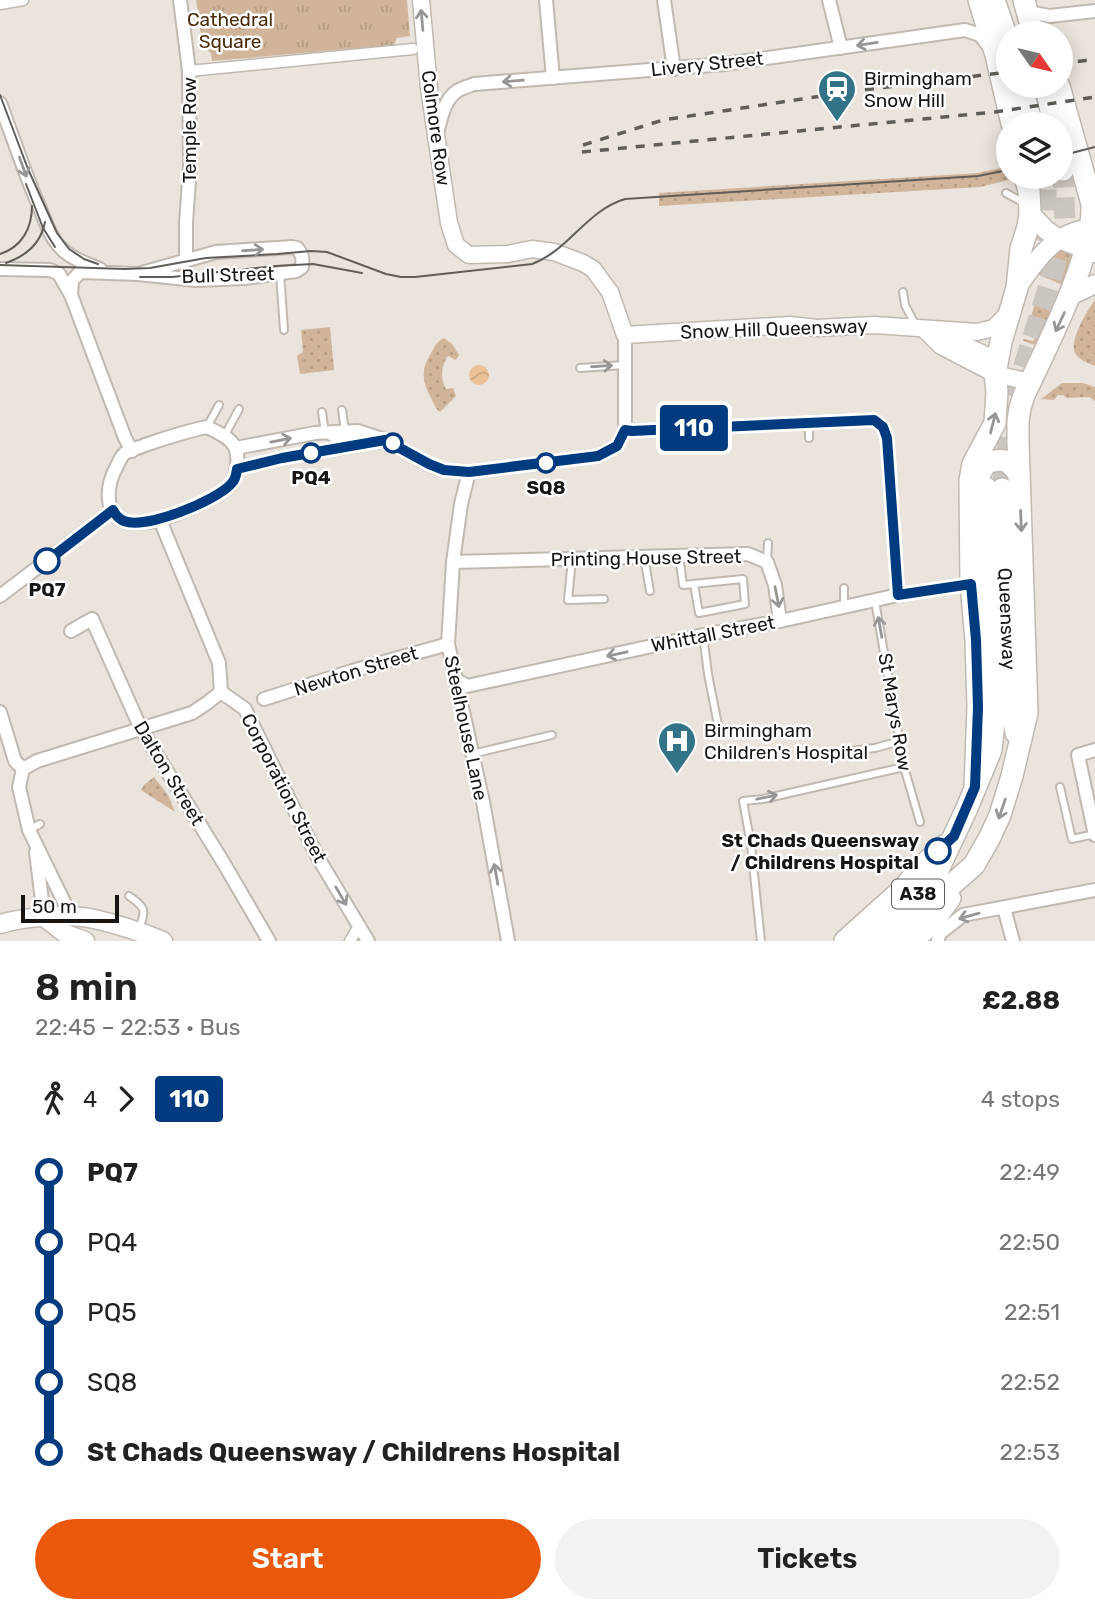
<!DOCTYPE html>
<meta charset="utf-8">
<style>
body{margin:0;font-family:Rubik,sans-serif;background:#f2f2f2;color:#222;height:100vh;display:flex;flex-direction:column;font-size:26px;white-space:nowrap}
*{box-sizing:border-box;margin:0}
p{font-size:23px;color:#767676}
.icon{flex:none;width:38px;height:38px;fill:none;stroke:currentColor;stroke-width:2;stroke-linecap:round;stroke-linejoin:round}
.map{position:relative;height:941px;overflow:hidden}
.side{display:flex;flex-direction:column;background:#fff;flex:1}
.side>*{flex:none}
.badge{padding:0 14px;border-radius:5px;font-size:24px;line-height:46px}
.needle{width:46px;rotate:124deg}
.tools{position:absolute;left:996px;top:21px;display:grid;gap:14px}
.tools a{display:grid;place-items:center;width:77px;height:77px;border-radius:50%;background:#fff;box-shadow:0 4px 18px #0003;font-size:35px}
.scale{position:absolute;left:21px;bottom:18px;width:98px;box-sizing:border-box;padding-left:7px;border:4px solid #181513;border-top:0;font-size:19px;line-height:24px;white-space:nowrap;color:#181513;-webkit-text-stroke:5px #fff;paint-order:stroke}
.map>.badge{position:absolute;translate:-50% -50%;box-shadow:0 0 0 4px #fff}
.legs{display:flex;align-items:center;gap:10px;height:77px;padding:0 35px;font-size:23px}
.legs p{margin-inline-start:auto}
.headline{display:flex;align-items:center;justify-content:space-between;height:119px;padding:0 35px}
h1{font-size:38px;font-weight:600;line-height:52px}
.button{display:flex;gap:14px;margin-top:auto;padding:14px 35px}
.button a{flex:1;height:80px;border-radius:42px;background:#ea580c;color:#fff;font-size:28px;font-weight:600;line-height:80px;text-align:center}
.button a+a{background:#f2f2f2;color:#222}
ul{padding:0 35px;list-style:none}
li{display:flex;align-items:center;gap:24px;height:70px;font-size:26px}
li i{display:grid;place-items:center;width:10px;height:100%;margin:0 9px;background:currentColor}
li i::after{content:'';width:18px;height:18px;margin:-9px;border:5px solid;border-radius:50%;background:#fff}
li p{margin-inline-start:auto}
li:first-child i{background:linear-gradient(#0000 50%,currentColor 0)}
li:last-child i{background:linear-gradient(currentColor 50%,#0000 0)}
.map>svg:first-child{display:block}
.grass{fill:url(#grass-dots)}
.park{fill:url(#park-tufts)}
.water{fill:url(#water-waves)}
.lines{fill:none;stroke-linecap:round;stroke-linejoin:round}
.trunk-tunnel{stroke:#cbc5bf;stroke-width:21;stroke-dasharray:21 10;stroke-linecap:butt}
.service-casing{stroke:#c0b9b2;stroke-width:10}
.pedestrian-casing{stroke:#c0b9b2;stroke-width:13}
.minor-casing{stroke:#c0b9b2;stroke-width:16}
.tertiary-casing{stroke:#c0b9b2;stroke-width:19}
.secondary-casing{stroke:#c0b9b2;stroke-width:21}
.trunk-casing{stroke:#c0b9b2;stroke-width:24}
.service{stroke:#fff;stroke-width:6}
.pedestrian{stroke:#fff;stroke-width:10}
.minor{stroke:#fff;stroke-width:12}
.tertiary{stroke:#fff;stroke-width:16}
.secondary{stroke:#fff;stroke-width:18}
.trunk{stroke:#fff;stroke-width:21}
.tram{stroke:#615d59;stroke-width:2}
.rail{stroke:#615d59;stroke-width:3.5;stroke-dasharray:9 9;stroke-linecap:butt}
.oneway{stroke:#979695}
.line-1-casing{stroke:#fff;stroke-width:16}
.line-1{stroke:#003b80;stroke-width:10}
.stop-1-dot{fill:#fff;stroke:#003b80;stroke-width:3.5}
.labels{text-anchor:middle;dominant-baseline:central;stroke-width:5;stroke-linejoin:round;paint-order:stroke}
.shield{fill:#fff;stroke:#5d5b5a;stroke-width:2}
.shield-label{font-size:18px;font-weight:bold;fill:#181513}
.park-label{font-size:19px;fill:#492c0a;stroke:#fff}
.street-label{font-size:19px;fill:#181513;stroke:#fff}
.poi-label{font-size:19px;fill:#181513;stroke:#fff;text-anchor:start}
.stop-label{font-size:19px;font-weight:bold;fill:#181513;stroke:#fff}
</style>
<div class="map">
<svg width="1095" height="941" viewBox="0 0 1095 941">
<defs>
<pattern id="grass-dots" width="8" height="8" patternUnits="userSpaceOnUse" patternTransform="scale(1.75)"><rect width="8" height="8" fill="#d1b59a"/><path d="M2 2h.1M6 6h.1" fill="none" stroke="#b39b84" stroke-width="1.8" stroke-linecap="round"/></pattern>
<pattern id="park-tufts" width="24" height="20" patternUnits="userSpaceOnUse" patternTransform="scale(1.75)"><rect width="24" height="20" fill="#d1b59a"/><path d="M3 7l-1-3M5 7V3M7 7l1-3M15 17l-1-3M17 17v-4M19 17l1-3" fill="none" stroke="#b39b84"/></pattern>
<pattern id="water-waves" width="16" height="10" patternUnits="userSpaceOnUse" patternTransform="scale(1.75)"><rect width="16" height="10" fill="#ecc196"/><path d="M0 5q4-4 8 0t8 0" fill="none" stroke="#caa580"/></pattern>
</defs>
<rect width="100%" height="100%" fill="#ebe4dd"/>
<g class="grass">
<path d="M1005,167l3,13 -28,7 -321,19v-13l319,-20z"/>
<path d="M1060,250l12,5 3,3 -10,28 -28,-12 20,-23z"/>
<path d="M1039,291l19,7 -23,47 -12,-4v-2l11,2 1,-6 -9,-3z"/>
<path d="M1095,300v66c-7,-3 -16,-6 -20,-13 -6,-12 12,-43 20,-53z"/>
<path d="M330,327l4,43 -34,4 -3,-18 6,-4 -2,-22z"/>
<path d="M444,338l8,6 7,11 -3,5 -8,-4c-7,10 -8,22 -2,33l7,-1 3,8 -16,16c-5,-4 -6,-8 -9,-14 -10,-20 -10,-29 2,-48 3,-6 5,-9 11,-12z"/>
<path d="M1062,383h21l12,4v14l-6,-4 -22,1 -4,-3h-5l-4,5 -13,-1z"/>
<path d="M154,777l14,18 7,17 -34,-22 3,-5z"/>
</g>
<path class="park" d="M196,0h211l3,36 -13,2 -3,7 -182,16 -1,-8 -8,-6 -5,-32 1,-5 -2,-2z"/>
<circle class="water" cx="479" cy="375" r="10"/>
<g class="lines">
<g class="trunk-tunnel">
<path d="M1033,271l13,-54v-40"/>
<path d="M1002,489l11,-88 38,-122 14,-52 -2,-57"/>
</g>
<defs>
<g id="service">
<path d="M1006,193l20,11"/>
<path d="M280,273l4,57"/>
<path d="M903,292l2,13 11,21"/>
<path d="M580,368l44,-3"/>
<path d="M342,410l3,21"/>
<path d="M322,412l3,21 7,5h34"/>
<path d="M809,423v15"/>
<path d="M207,427l12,-22"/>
<path d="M225,435l14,-26"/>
<path d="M679,556l4,29 60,-6 2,25 -46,9 -5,-29"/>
<path d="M644,557l6,34"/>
<path d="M572,559l-4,41 36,-1"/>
<path d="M767,562l1,-19"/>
<path d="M844,588v19"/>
<path d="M875,601l29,166 16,55"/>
<path d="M703,635l5,39 10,51"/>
<path d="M843,752l32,-4 25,-7"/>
<path d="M472,754l80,-19"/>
<path d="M1060,787l12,52 23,-5"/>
<path d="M29,830l11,-6"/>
<path d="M129,896c16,11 18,14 10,32"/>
<path d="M761,941l-10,-96 -8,-44 20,-2 141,-32"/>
</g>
<g id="pedestrian">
<path d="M0,4l23,-4"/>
<path d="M189,71l224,-22"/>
<path d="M350,941l9,-15"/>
</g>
<g id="minor">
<path d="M180,0l9,71 1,95 -4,57v38"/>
<path d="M546,0l7,78"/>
<path d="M664,0l10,69"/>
<path d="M829,0l12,48"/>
<path d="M1028,12l22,4 45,-5"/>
<path d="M0,103c13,34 24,69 39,103 6,14 11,32 23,43 10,10 25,15 38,20"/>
<path d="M437,133c4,-14 7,-33 20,-42 5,-3 12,-5 17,-7l251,-20 240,-34 15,5 9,12"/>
<path d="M0,269l50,1 9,4 12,21 54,143 7,13"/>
<path d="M71,295l1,-14 8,-9 58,2 58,6 49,-2 51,-7 6,-4c1,-8 1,-12 -5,-19l-5,-1 -76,5 -78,22"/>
<path d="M207,427c19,9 33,15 30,38 -1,8 -1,14 -6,20 -14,13 -64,35 -83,37 -7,1 -15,2 -22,0 -24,-8 -19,-39 -9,-56 2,-4 4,-10 8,-13 6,-4 14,-5 20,-8 21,-7 41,-14 62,-18z"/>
<path d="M625,430l7,1 242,-11 9,7 4,11 11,157"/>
<path d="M236,448l79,-15 43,-2 27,9 45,25 14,5 25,2 129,-16 19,-10 8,-16v-95"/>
<path d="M237,469l45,-11 99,-17"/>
<path d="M469,472l-8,32 -8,58 -5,82 35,158 25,139"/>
<path d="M160,520l59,143 2,29"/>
<path d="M453,562l295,-8 19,8 8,23 5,36"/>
<path d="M0,596l113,-86"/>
<path d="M71,631l21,-12 49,110 82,133 46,79"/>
<path d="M457,680l10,6 236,-51 77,-14 118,-26 73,-11"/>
<path d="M221,692l24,17 72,147 51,85"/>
<path d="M264,699l88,-28 96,-27"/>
<path d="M0,712l15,49 8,8"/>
<path d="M1095,750l-17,5 17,80"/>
<path d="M23,769l14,-8 155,-48 15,-10 14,-11"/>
<path d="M23,769l-4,18 10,43 36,74 14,13"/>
<path d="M36,852l8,65"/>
<path d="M1004,908l9,33"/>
<path d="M938,941l1,-7 24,-19 132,-25"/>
</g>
<g id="tertiary">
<path d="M421,0l8,88 20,135 7,22 13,10 39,-1 24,-5 22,3 29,11 10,6 17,23 15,43 165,-10 27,3 58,-3 102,7 17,-4 15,-16"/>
<path d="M924,329l17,17 54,28 35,8"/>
<path d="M941,334l47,22 7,18"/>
</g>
<g id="secondary">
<path d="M1030,213l16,17 13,9 36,14"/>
<path d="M1017,288c20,-30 39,-58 78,-60"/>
<path d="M1072,295l23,-11"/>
<path d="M44,917l22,17 19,7"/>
<path d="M0,924c25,-7 68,-11 94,-5 23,5 47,13 69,22"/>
</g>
<g id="trunk">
<path d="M979,0l17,55 16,69"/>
<path d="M994,0l14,41"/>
<path d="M1024,0l9,33"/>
<path d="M1021,86l11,38"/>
<path d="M1046,88l8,36"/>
<path d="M1060,158l3,12"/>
<path d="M974,483l12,-20c17,-5 22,-4 33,11"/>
<path id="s1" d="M1002,489l9,212 5,32"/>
<path d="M975,787l3,-80 -2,-67 -5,-56 -1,-103 3,-17 22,-41 2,-31 -2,-18 6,-32 16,-54 4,-39 7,-22 2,-14 -1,-22 -4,-14"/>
<path d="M845,941l59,-53 16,-20 24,-22"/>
<path d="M867,941l43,-38 27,-31 30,-64 24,-58 5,-46 -10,-216"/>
<path d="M888,941l86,-76 15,-26 11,-24 12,-39 15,-63 -9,-271v-20l2,-14 4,-13c22,-47 71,-141 68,-191l-33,-118"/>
<path d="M912,941l19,-17 19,-26"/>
</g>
</defs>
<use href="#service" class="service-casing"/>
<use href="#pedestrian" class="pedestrian-casing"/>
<use href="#minor" class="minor-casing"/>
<use href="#tertiary" class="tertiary-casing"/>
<use href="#secondary" class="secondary-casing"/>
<use href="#trunk" class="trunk-casing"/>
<use href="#service" class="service"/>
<use href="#pedestrian" class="pedestrian"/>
<use href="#minor" class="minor"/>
<use href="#tertiary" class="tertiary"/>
<use href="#secondary" class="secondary"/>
<use href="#trunk" class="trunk"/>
<g class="tram">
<path d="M0,95l28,74 29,64 12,16 15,10 14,5"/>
<path d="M1060,156l35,-9"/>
<path d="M26,184l17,44 12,19"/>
<path d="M0,254c22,-7 32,-26 32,-48"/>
<path d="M6,263c20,-7 35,-20 39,-41"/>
<path d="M0,265l125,4 25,-1 56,-10 71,-4 34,-3 16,1 59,22 15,3h14l117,-13c36,-13 55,-54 93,-65l353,-23 30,-6"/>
<path d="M140,277h32l104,-11 37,-2 49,9"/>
</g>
<g class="rail">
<path d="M1060,64l35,-5"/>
<path d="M583,145l80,-25 192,-29 153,-19"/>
<path d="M582,152l413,-40 100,-15"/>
</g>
</g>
<defs><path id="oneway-shaft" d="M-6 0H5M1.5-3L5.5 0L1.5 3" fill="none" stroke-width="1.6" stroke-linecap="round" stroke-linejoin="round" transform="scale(1.75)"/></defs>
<g class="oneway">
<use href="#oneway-shaft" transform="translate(422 20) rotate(-95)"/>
<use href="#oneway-shaft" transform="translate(867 44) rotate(171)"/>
<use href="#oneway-shaft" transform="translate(513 81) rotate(175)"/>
<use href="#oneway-shaft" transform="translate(23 167) rotate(70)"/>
<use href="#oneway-shaft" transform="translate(253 250) rotate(-4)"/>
<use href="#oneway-shaft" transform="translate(1060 322) rotate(115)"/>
<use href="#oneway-shaft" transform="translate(602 366) rotate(-4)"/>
<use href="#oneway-shaft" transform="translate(993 423) rotate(-76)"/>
<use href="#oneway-shaft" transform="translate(281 440) rotate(-11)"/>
<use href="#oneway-shaft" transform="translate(1021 521) rotate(88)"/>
<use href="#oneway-shaft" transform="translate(777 597) rotate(79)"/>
<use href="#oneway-shaft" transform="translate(880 627) rotate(-100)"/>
<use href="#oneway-shaft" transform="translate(617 654) rotate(168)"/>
<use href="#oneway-shaft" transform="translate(767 797) rotate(-12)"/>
<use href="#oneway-shaft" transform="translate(1002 809) rotate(109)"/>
<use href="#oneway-shaft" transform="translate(496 874) rotate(-100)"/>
<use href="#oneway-shaft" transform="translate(341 896) rotate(60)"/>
<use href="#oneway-shaft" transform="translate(969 916) rotate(164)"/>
</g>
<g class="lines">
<defs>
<path id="line-1" d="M47,561l66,-51c2,4 6,9 11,11 22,9 93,-21 107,-37 5,-5 5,-9 6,-15l45,-11 103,-18 44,24 15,6 25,2 129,-16 19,-10 8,-16 7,1 242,-11 9,7 4,11 11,157 73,-11 5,56 2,67 -3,80 -21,49 -16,15"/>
</defs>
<use href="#line-1" class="line-1-casing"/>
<use href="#line-1" class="line-1"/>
</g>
<defs>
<symbol id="station-pin" viewBox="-11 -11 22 30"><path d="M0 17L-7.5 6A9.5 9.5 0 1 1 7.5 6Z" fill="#337387" stroke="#fff"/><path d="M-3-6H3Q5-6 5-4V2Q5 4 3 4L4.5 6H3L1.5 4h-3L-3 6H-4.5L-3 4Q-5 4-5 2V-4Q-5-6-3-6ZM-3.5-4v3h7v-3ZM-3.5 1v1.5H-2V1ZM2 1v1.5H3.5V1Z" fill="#fff"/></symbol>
<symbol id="hospital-pin" viewBox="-11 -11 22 30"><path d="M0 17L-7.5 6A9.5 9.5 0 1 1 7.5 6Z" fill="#337387" stroke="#fff"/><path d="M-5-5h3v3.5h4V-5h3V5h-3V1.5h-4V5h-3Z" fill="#fff"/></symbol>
</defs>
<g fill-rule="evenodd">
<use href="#station-pin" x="815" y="67" width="44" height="60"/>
<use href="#hospital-pin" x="655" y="719" width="44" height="60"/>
</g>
<g class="stop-1-dot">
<circle cx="393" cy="443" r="9"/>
<circle cx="311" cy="453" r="9"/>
<circle cx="546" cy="463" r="9"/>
<circle cx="47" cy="561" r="12"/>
<circle cx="938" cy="851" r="12"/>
</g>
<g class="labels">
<rect class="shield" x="892" y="879.5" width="52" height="29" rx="5"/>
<g class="shield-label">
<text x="918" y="894">A38</text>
</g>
<g class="park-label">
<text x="230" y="19">Cathedral<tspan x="230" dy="22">Square</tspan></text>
</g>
<g class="street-label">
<text transform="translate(707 64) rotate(-6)">Livery Street</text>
<text transform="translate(436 128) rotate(82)">Colmore Row</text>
<text transform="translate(189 130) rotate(-90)">Temple Row</text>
<text transform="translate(228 275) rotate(-2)">Bull Street</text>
<text transform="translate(774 329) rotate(-2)">Snow Hill Queensway</text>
<text transform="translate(646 558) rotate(-1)">Printing House Street</text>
<text stroke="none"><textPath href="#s1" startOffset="130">Queensway</textPath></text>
<text transform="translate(713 634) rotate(-11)">Whittall Street</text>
<text transform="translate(356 671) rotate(-17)">Newton Street</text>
<text transform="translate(895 712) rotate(80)">St Marys Row</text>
<text transform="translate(466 728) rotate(78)">Steelhouse Lane</text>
<text transform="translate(169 773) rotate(59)">Dalton Street</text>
<text transform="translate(284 788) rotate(63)">Corporation Street</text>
</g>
<g class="poi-label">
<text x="864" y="78">Birmingham<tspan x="864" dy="22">Snow Hill</tspan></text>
<text x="704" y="730">Birmingham<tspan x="704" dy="22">Children's Hospital</tspan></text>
</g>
<g class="stop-label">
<text x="311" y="477">PQ4</text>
<text x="546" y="487">SQ8</text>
<text x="47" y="589">PQ7</text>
<text x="919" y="840" text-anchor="end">St Chads Queensway<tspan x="919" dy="22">/ Childrens Hospital</tspan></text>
</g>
</g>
</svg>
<div class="tools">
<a><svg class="needle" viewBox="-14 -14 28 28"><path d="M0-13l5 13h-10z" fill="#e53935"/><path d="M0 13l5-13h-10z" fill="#767676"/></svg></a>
<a><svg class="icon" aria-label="layers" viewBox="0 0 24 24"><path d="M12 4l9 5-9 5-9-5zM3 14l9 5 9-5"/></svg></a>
</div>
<div class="scale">50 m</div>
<b class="badge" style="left:694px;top:428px;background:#003b80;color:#fff">110</b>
</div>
<section class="side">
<div class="headline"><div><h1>8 min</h1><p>22:45 – 22:53 · Bus</p></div><b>£2.88</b></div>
<div class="legs"><svg class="icon" aria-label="walk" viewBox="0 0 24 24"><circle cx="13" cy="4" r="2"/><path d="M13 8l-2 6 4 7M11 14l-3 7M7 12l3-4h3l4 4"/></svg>4<svg class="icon" aria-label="forward" viewBox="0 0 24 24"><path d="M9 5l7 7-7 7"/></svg><b class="badge" style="background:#003b80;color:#fff">110</b><p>4 stops</p></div>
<ul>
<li><i style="color:#003b80"></i><b>PQ7</b><p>22:49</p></li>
<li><i style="color:#003b80"></i><span>PQ4</span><p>22:50</p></li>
<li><i style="color:#003b80"></i><span>PQ5</span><p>22:51</p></li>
<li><i style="color:#003b80"></i><span>SQ8</span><p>22:52</p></li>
<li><i style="color:#003b80"></i><b>St Chads Queensway / Childrens Hospital</b><p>22:53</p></li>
</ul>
<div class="button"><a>Start</a><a>Tickets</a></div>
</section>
